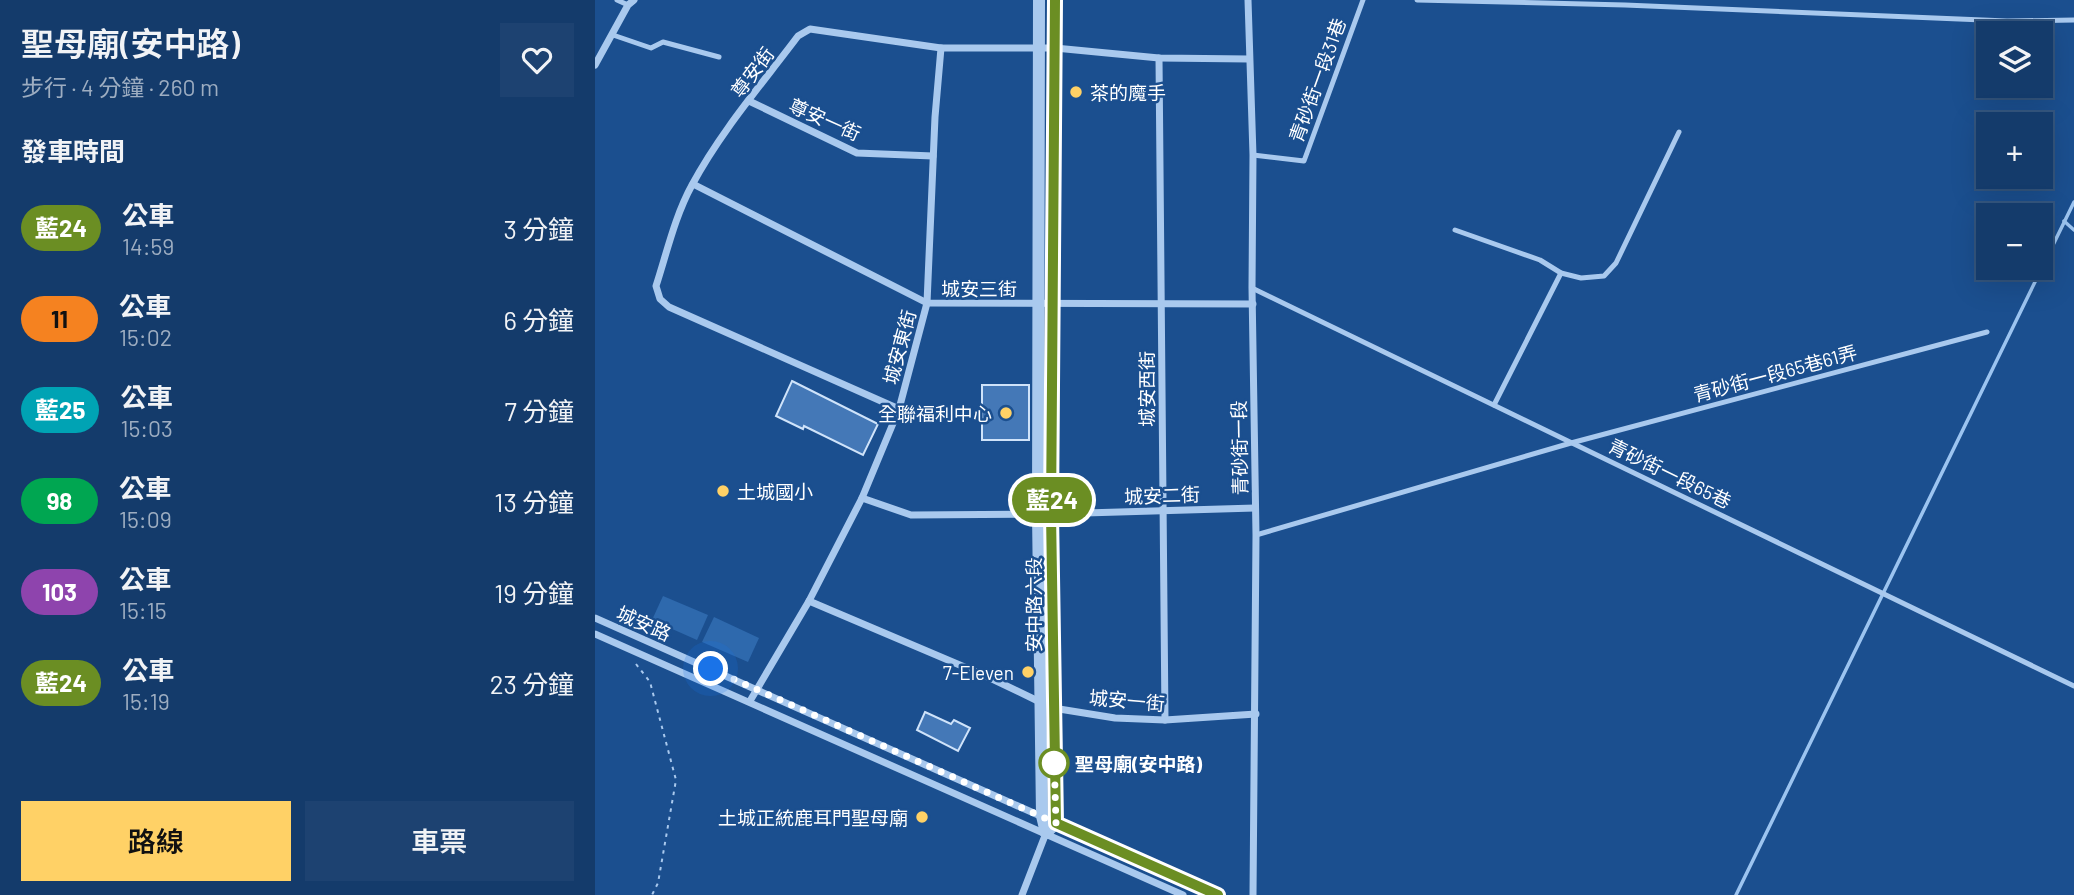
<!DOCTYPE html>
<html lang="zh-TW">
<meta charset="utf-8">
<style>
body{margin:0;font-family:Barlow,"Noto Sans TC",sans-serif;background:#1d4271;color:#f1f3f6;height:100vh;display:flex;flex-direction:column;font-size:26px;white-space:nowrap}
*{box-sizing:border-box;margin:0}
p{font-size:23px;color:#9dadc1}
.icon{flex:none;width:38px;height:38px;fill:none;stroke:currentColor;stroke-width:2;stroke-linecap:round;stroke-linejoin:round}
.map{position:relative;flex:1;overflow:hidden}
.panel{display:flex;flex-direction:column;background:#143b6b;width:595px}
.panel>*{flex:none}
.badge{padding:0 14px;border-radius:23px;font-size:24px;line-height:46px}
.controls{position:absolute;left:1381px;top:21px;display:grid;gap:14px}
.controls a{display:grid;place-items:center;width:77px;height:77px;border-radius:0px;background:#143b6b;box-shadow:0 7px 28px #0002,0 0 0 2px #33557e;font-size:35px}
.you{position:absolute;width:35px;height:35px;margin:-18px;border:5px solid #fff;border-radius:50%;background:#1a73e8;box-shadow:0 0 0 10px #1a73e833}
.map>.badge{position:absolute;translate:-50% -50%;box-shadow:0 0 0 4px #fff}
h2{padding:0 21px;font-size:26px;line-height:63px}
.round{display:grid;place-items:center;flex:none;width:74px;height:74px;border-radius:0px;background:#1d4271}
.headline{display:flex;align-items:center;justify-content:space-between;height:119px;padding:0 21px}
h1{font-size:33px;font-weight:600;line-height:52px}
.button{display:flex;gap:14px;margin-top:auto;padding:14px 21px}
.button a{flex:1;height:80px;border-radius:0px;background:#ffd166;color:#111;font-size:28px;font-weight:600;line-height:80px;text-align:center}
.button a+a{background:#1d4271;color:#f1f3f6}
ul{padding:0;list-style:none}
li{display:flex;align-items:center;gap:21px;height:91px;padding:0 21px}
li div{flex:1}
li b{display:block;font-size:26px}
li em{font-style:normal}
li .badge{min-width:77px;font-weight:700;text-align:center}
main{display:flex;flex:1;min-height:0}
.map>svg:first-child{display:block}
.green{fill:#2e69ad}
.lines{fill:none;stroke-linecap:round;stroke-linejoin:round}
.stream{stroke:#9cc4f0;stroke-width:3.5}
.building{fill:#4478b7;stroke:#cfe3fa;stroke-width:2}
.path{stroke:#a9c9ee;stroke-width:2;stroke-dasharray:3.5 5;stroke-linecap:butt}
.service{stroke:#a9c9ee;stroke-width:5}
.minor{stroke:#a9c9ee;stroke-width:7}
.tertiary{stroke:#a9c9ee;stroke-width:12}
.line-casing{stroke:#fff;stroke-width:16}
.line{stroke:#6b8e23;stroke-width:10}
.walk{stroke:#fff;stroke-width:7;stroke-dasharray:0 12.6}
.poi-dot{fill:#ffd166;stroke:#1b4f8f;stroke-width:2.5}
.stop-dot{fill:#fff;stroke:#6b8e23;stroke-width:3.5}
.labels{text-anchor:middle;dominant-baseline:central;stroke-width:5;stroke-linejoin:round;paint-order:stroke}
.street-label{font-size:19px;fill:#fff;stroke:#1b4f8f}
.poi-label{font-size:19px;fill:#fff;stroke:#1b4f8f;text-anchor:end}
.stop-label{font-size:19px;font-weight:bold;fill:#fff;stroke:#1b4f8f;text-anchor:start}
</style>
<main>
<section class="panel">
<div class="headline"><div><h1>聖母廟(安中路)</h1><p>步行 · 4 分鐘 · 260 m</p></div><a class="round"><svg class="icon" aria-label="heart" viewBox="0 0 24 24"><path d="M12 20l-8-8c-3-5 5-10 8-4 3-6 11-1 8 4z"/></svg></a></div>
<h2>發車時間</h2>
<ul>
<li><span class="badge" style="background:#6b8e23;color:#fff">藍24</span><div><b>公車</b><p>14:59</p></div><em>3 分鐘</em></li>
<li><span class="badge" style="background:#f58220;color:#111">11</span><div><b>公車</b><p>15:02</p></div><em>6 分鐘</em></li>
<li><span class="badge" style="background:#00a3b4;color:#fff">藍25</span><div><b>公車</b><p>15:03</p></div><em>7 分鐘</em></li>
<li><span class="badge" style="background:#00a651;color:#fff">98</span><div><b>公車</b><p>15:09</p></div><em>13 分鐘</em></li>
<li><span class="badge" style="background:#8e44ad;color:#fff">103</span><div><b>公車</b><p>15:15</p></div><em>19 分鐘</em></li>
<li><span class="badge" style="background:#6b8e23;color:#fff">藍24</span><div><b>公車</b><p>15:19</p></div><em>23 分鐘</em></li>
</ul>
<div class="button"><a>路線</a><a>車票</a></div>
</section>
<div class="map">
<svg width="1479" height="895" viewBox="0 0 1479 895">
<rect width="100%" height="100%" fill="#1b4f8f"/>
<g class="green">
<path d="M68,596l45,19 -11,25 -45,-20z"/>
<path d="M119,617l45,21 -11,24 -46,-20z"/>
</g>
<g class="lines">
<g class="stream">
<path d="M1469,221l10,9"/>
<path d="M1141,895l338,-693"/>
</g>
</g>
<g class="building">
<path d="M197,381l86,43 -15,31 -59,-29 -1,3 -27,-13z"/>
<rect x="387" y="385" width="47" height="55"/>
<path d="M330,712l26,12 3,-4 16,8 -12,23 -41,-21z"/>
</g>
<g class="lines">
<path class="path" d="M41,664l14,18 26,98 -18,103 -6,12"/>
<g class="service">
<path d="M22,0l11,5"/>
<path d="M822,0l208,5 382,16 67,-1"/>
<path d="M18,35l38,13 12,-6 56,15"/>
<path d="M658,155l51,6 59,-161"/>
<path d="M860,230l85,30 21,13 20,5 23,-2 12,-13 63,-131"/>
<path d="M657,288l822,398"/>
<path d="M899,405l67,-132"/>
<path d="M661,535l315,-92 416,-111"/>
</g>
<g class="minor">
<path d="M653,0l5,155 -1,133 4,247 -3,360"/>
<path d="M564,58l6,662"/>
<path d="M0,65l33,-60 6,-5"/>
<path d="M154,101l108,52 76,3"/>
<path d="M98,184l234,119 326,1"/>
<path d="M304,409l-230,-102 -9,-8 -4,-13c11,-34 19,-70 36,-101 29,-54 70,-101 106,-149l12,-7 131,19h114l104,10 90,1"/>
<path d="M267,498l49,17 140,-1 204,-6"/>
<path d="M214,601l179,76 54,26"/>
<path d="M0,618l623,277"/>
<path d="M0,634l588,261"/>
<path d="M155,701l59,-100 53,-103 37,-89 28,-106 8,-186 6,-69"/>
<path d="M458,708l62,10 50,2 91,-6"/>
<path d="M427,895l24,-62"/>
</g>
<g class="tertiary">
<path d="M444,0l-1,514 4,302 4,17"/>
<path d="M451,833l10,-10 -5,-309 4,-514"/>
</g>
</g>
<g class="lines">
<defs>
<path id="line" d="M460,0l-4,514 5,309 162,72"/>
</defs>
<use href="#line" class="line-casing"/>
<use href="#line" class="line"/>
<path class="walk" d="M116,669l345,154 -2,-69v9"/>
</g>
<g class="poi-dot">
<circle cx="481" cy="92" r="7"/>
<circle cx="411" cy="413" r="7"/>
<circle cx="128" cy="491" r="7"/>
<circle cx="433" cy="672" r="7"/>
<circle cx="327" cy="817" r="7"/>
</g>
<circle class="stop-dot" cx="459" cy="763" r="14"/>
<g class="labels">
<g class="street-label">
<text transform="translate(157 72) rotate(-53)">尊安街</text>
<text transform="translate(722 80) rotate(-70)">青砂街一段31巷</text>
<text transform="translate(230 119) rotate(24)">尊安一街</text>
<text x="384" y="288">城安三街</text>
<text transform="translate(304 347) rotate(-75)">城安東街</text>
<text transform="translate(1180 373) rotate(-15)">青砂街一段65巷61弄</text>
<text transform="translate(551 389) rotate(-90)">城安西街</text>
<text transform="translate(644 448) rotate(-91)">青砂街一段</text>
<text transform="translate(1075 473) rotate(26)">青砂街一段65巷</text>
<text transform="translate(567 495) rotate(-2)">城安二街</text>
<text transform="translate(438 605) rotate(-90)">安中路六段</text>
<text transform="translate(49 623) rotate(24)">城安路</text>
<text transform="translate(532 700) rotate(5)">城安一街</text>
</g>
<g class="poi-label">
<text x="495" y="92" text-anchor="start">茶的魔手</text>
<text x="397" y="413">全聯福利中心</text>
<text x="142" y="491" text-anchor="start">土城國小</text>
<text x="419" y="672">7-Eleven</text>
<text x="313" y="817">土城正統鹿耳門聖母廟</text>
</g>
<g class="stop-label">
<text x="480" y="763">聖母廟(安中路)</text>
</g>
</g>
</svg>
<div class="controls">
<a><svg class="icon" aria-label="layers" viewBox="0 0 24 24"><path d="M12 4l9 5-9 5-9-5zM3 14l9 5 9-5"/></svg></a>
<a>+</a>
<a>−</a>
</div>
<div class="you" style="left:116px;top:669px"></div>
<b class="badge" style="left:457px;top:500px;background:#6b8e23;color:#fff">藍24</b>
</div>
</main>
